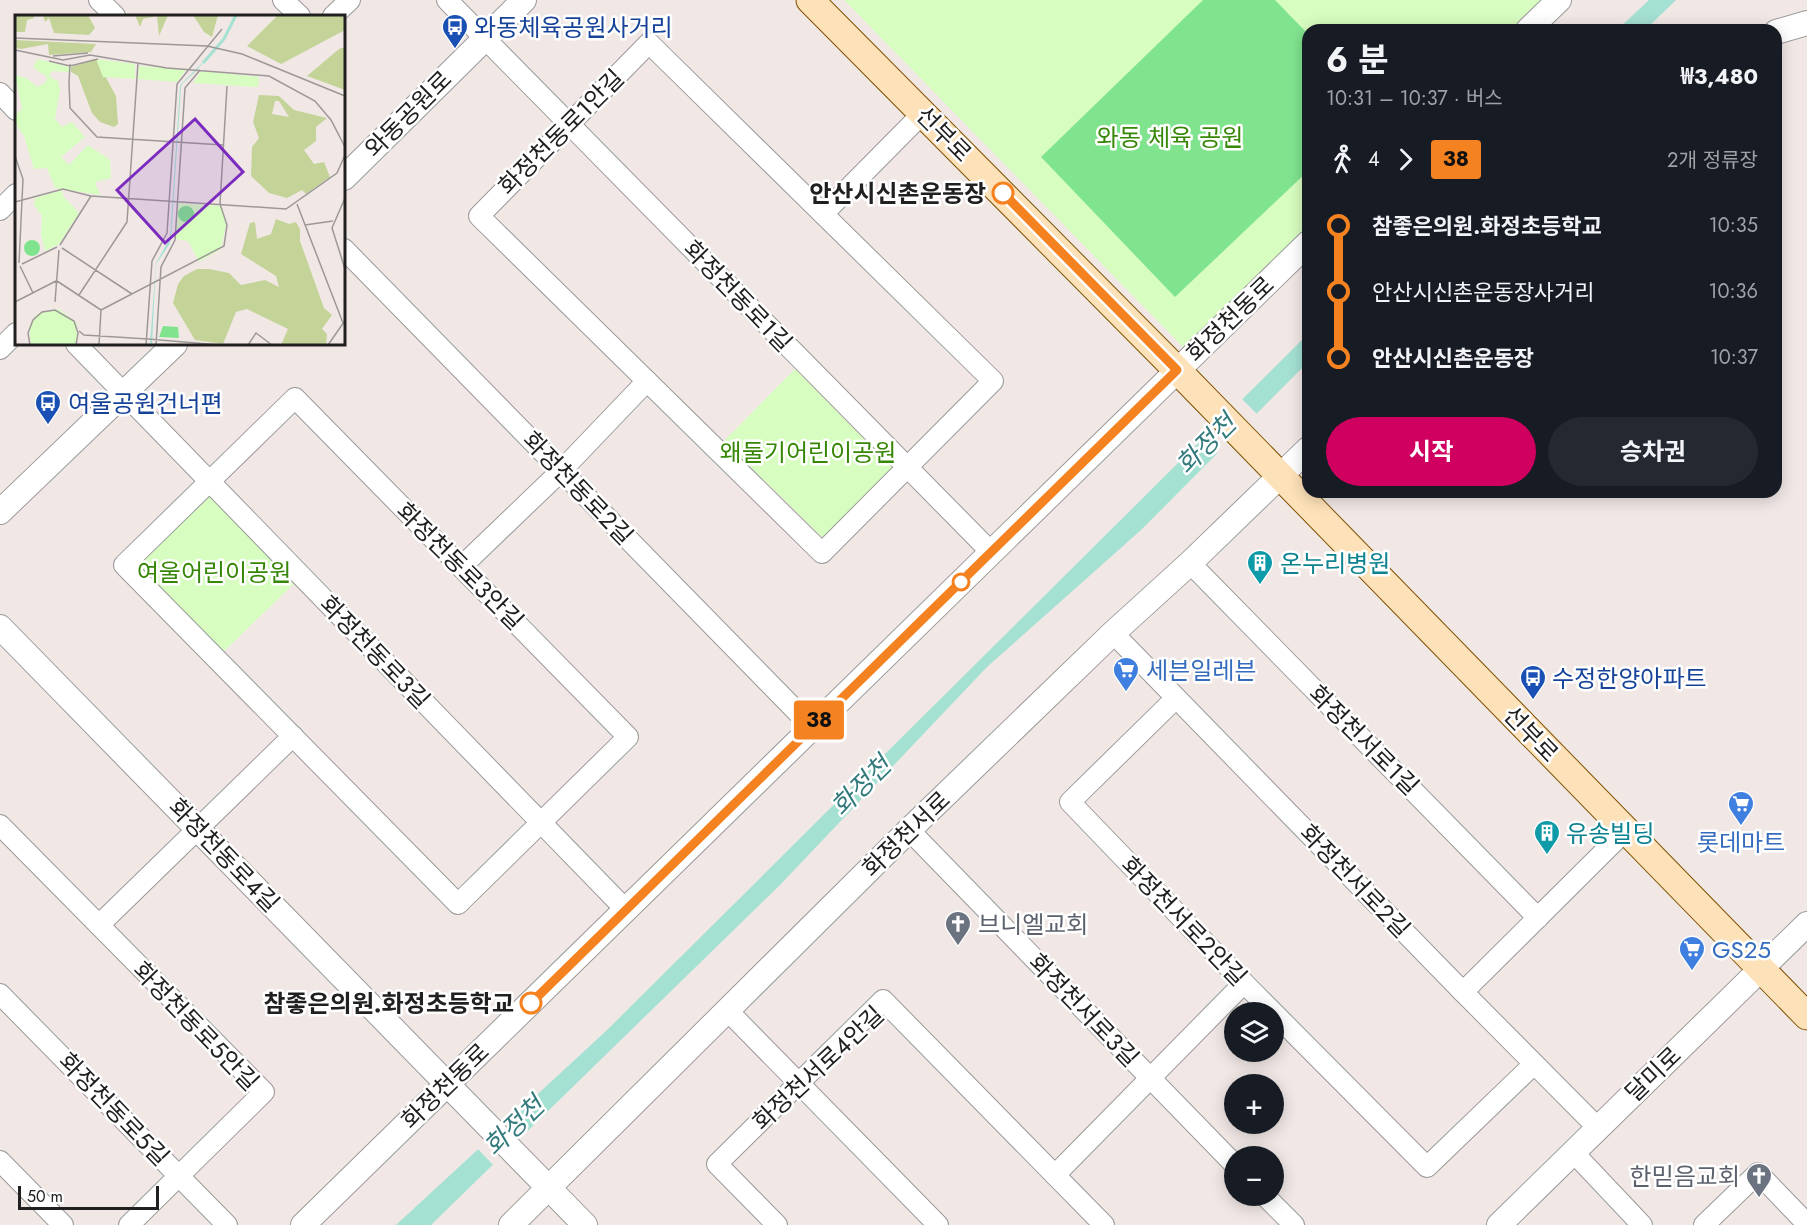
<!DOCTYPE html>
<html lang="ko">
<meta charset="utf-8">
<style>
body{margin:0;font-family:Jost,"Noto Sans KR",sans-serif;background:#242831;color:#f1f3f6;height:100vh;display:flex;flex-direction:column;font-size:22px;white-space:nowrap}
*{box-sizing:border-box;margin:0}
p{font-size:20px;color:#9ea1a6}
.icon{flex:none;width:33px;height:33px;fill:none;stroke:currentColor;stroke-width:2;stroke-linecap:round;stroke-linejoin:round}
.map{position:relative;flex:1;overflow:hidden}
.sheet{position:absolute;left:1302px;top:24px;width:480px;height:474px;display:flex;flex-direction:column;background:#171b24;border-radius:18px;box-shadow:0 3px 15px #0003}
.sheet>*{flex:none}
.badge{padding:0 12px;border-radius:4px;font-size:21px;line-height:39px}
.fabs{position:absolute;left:1224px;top:1002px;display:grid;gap:12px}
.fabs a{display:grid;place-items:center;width:60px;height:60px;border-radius:50%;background:#171b24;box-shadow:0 3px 15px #0003;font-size:30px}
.scale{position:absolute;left:18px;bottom:15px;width:141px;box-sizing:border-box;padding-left:6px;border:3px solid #202020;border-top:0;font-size:16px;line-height:21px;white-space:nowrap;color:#202020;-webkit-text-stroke:4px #fff;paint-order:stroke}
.map>.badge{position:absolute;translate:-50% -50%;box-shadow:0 0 0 3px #fff}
.legs{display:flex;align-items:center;gap:9px;height:66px;padding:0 24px;font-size:20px}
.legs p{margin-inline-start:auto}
.summary{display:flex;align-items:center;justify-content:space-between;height:102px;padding:0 24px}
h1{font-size:33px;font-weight:700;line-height:45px}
.cta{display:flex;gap:12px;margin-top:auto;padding:12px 24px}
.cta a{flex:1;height:69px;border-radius:36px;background:#d00060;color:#fff;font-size:24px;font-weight:700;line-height:69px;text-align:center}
.cta a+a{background:#242831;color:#f1f3f6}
ul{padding:0 24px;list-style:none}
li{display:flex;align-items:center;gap:21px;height:66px;font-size:22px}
li i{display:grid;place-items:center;width:9px;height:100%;margin:0 8px;background:currentColor}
li i::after{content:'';width:15px;height:15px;margin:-8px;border:4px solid;border-radius:50%;background:#171b24}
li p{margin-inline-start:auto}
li:first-child i{background:linear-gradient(#0000 50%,currentColor 0)}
li:last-child i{background:linear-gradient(currentColor 50%,#0000 0)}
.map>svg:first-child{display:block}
.park{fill:#d8fdc1}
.pitch{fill:#80e48f}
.water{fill:#a4e1d3}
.pier{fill:#f1e8e6}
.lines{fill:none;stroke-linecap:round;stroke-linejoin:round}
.minor-casing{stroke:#9a9a9a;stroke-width:22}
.tertiary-casing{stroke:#9a9a9a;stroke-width:26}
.secondary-casing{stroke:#7e5200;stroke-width:29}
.minor{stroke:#fff;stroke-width:20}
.tertiary{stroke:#fff;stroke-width:24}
.secondary{stroke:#fde1b8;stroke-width:27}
.line-1-casing{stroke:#fff;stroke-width:14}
.line-1{stroke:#f58220;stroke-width:9}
.stop-1-dot{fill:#fff;stroke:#f58220;stroke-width:3}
.labels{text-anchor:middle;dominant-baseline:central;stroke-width:5;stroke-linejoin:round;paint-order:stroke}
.transit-label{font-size:24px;fill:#164399;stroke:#fff;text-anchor:start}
.street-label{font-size:24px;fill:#202020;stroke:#fff}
.park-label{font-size:24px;fill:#368705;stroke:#fff}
.stop-label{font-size:24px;font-weight:bold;fill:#202020;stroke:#fff;text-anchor:end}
.culture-label{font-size:24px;fill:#0d838f;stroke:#fff;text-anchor:start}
.shop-label{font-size:24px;fill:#366cbe;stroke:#fff;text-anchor:start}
.worship-label{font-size:24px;fill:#5b616d;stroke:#fff;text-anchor:start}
.water-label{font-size:26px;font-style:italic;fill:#337a7c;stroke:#fff}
.inset-river{fill:none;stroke:#a4e1d3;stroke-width:3}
.inset-road{fill:none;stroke:#9d9897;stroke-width:1.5}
.view{fill:#7b2cbf;fill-opacity:0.15;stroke:#7b2cbf;stroke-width:3}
.inset-edge{fill:none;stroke:#202020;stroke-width:3}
</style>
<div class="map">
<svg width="1807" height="1225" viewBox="0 0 1807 1225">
<rect width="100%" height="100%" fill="#f1e8e6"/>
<g class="park">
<path d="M844,0h708l-31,30h-213v206l-120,116z"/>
<path d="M795,369l96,94 2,7 -63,68 -8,-1 -98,-96z"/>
<path d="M210,488l89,91 -80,77 -89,-91z"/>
</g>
<path class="pitch" d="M1203,0h72l33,34v137l-133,126 -134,-140z"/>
<g class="water">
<path d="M1649,0h27l-31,30h-28z"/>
<path d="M1308,334v28l-167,168 -154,137 -207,218 -349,340h-35l210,-194z"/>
</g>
<g class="pier">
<path d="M1240,397l19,19 -40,39 -18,-19z"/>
<path d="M507,1119l19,18 -31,30 -19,-20z"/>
</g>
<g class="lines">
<defs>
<g id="minor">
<path d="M99,0l16,16"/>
<path d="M283,0l17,16"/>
<path d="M447,0l544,552"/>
<path d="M333,16l17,-16"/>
<path d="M649,43l344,338 -171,172 -343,-337z"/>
<path d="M0,93l16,17"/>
<path d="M0,210l16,-16"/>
<path d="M823,214l100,-101"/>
<path d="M344,249l468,478"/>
<path d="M76,344l550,566"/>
<path d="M0,349l16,-16"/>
<path d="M295,398l333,339 -170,167 -334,-339z"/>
<path d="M1190,563l348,355"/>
<path d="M461,567l100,-96 86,-90"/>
<path d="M1113,633l350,359 135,136"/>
<path d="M1176,698l-106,104 174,181 183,184 107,-103"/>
<path d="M0,825l264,267 -135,133"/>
<path d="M909,830l325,334"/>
<path d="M99,925l194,-189"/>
<path d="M1463,992l162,-161"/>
<path d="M0,994l227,231"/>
<path d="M727,1010l211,215"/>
<path d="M1573,1152l69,73"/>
<path d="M0,1161l63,64"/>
<path d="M1055,1175l189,-192"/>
<path d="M1265,1196l29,29"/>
<path d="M777,1225l-60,-61 166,-164 221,225"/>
<path d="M1704,1225l54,-52 49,51"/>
</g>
<g id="tertiary">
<path d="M1528,30l31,-30"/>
<path d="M1776,32l31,-9"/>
<path d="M344,178l180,-178"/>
<path d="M0,512l175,-168"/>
<path d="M0,627l585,598"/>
<path d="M303,1225l1005,-982"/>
<path d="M511,1225l398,-395 204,-197 77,-70 118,-114"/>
<path d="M1499,1225l308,-301"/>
</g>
<path id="secondary" d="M810,0l367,370 630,646"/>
</defs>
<use href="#minor" class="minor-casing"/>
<use href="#tertiary" class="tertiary-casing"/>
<use href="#secondary" class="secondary-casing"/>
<use href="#minor" class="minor"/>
<use href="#tertiary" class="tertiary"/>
<use href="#secondary" class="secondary"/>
</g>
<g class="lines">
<defs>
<path id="line-1" d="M531,1003l646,-633 -174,-177"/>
</defs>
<use href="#line-1" class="line-1-casing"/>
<use href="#line-1" class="line-1"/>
</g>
<defs>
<symbol id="bus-pin" viewBox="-11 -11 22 30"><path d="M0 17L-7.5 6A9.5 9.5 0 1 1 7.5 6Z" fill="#1a4fb4" stroke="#fff"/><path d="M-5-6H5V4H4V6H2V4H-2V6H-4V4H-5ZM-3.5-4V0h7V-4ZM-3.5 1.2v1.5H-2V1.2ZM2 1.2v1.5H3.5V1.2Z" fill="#fff"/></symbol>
<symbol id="building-pin" viewBox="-11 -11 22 30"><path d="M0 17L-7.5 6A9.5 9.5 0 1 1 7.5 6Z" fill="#0f9aa8" stroke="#fff"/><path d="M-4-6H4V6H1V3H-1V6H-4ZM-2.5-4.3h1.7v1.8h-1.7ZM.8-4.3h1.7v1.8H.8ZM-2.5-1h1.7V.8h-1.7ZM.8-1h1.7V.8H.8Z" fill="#fff"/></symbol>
<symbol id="supermarket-pin" viewBox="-11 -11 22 30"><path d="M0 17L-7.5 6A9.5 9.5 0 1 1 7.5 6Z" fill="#3f7fe0" stroke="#fff"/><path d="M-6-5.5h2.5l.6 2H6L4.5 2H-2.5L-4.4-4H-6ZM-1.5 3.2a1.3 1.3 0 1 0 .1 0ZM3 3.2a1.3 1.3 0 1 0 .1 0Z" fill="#fff"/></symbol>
<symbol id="church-pin" viewBox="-11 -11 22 30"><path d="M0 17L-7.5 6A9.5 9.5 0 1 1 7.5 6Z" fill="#6b7280" stroke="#fff"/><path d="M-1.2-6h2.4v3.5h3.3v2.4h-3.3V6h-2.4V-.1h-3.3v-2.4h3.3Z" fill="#fff"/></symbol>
</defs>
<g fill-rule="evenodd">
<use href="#bus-pin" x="440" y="12" width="30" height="40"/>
<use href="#bus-pin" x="33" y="388" width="30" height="40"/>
<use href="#building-pin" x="1245" y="548" width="30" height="40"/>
<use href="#supermarket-pin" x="1111" y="655" width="30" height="40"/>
<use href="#bus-pin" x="1518" y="663" width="30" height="40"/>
<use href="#supermarket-pin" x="1726" y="789" width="30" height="40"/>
<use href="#building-pin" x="1532" y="818" width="30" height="40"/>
<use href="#church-pin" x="943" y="909" width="30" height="40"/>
<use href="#supermarket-pin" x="1677" y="934" width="30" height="40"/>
<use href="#church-pin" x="1744" y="1161" width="30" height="40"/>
</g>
<g class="stop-1-dot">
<circle cx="1003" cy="193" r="10"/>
<circle cx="961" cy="582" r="8"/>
<circle cx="531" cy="1003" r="10"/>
</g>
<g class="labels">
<g class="transit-label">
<text x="474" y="27">와동체육공원사거리</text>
<text x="68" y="403">여울공원건너편</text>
<text x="1552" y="678">수정한양아파트</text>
</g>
<g class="street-label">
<text transform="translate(408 114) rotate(-45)">와동공원로</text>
<text transform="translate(561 132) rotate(-45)">화정천동로1안길</text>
<text transform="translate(944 134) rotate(45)">선부로</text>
<text transform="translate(738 296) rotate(46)">화정천동로1길</text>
<text transform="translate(1230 319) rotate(-44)">화정천동로</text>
<text transform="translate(578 488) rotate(46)">화정천동로2길</text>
<text transform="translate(460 566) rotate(45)">화정천동로3안길</text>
<text transform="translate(375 652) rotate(46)">화정천동로3길</text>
<text transform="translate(1531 734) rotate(46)">선부로</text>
<text transform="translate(1364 740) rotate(45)">화정천서로1길</text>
<text transform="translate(906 834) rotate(-44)">화정천서로</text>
<text transform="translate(224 855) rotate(46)">화정천동로4길</text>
<text transform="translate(1355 881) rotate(46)">화정천서로2길</text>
<text transform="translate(1184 921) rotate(46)">화정천서로2안길</text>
<text transform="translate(1084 1010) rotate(46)">화정천서로3길</text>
<text transform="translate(196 1026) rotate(46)">화정천동로5안길</text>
<text transform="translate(818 1068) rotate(-43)">화정천서로4안길</text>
<text transform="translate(1653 1074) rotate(-44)">달미로</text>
<text transform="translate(445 1086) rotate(-44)">화정천동로</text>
<text transform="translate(114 1109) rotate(46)">화정천동로5길</text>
</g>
<g class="park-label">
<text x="1170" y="137">와동 체육 공원</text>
<text x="808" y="452">왜둘기어린이공원</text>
<text x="214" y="572">여울어린이공원</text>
</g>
<g class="stop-label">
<text x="986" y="193">안산시신촌운동장</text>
<text x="514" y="1003">참좋은의원.화정초등학교</text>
</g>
<g class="culture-label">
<text x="1280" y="563">온누리병원</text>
<text x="1566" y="833">유송빌딩</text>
</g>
<g class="shop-label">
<text x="1146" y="670">세븐일레븐</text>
<text x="1741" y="842" text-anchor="middle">롯데마트</text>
<text x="1712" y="949">GS25</text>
</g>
<g class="worship-label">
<text x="978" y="924">브니엘교회</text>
<text x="1740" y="1176" text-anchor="end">한믿음교회</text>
</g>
<g class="water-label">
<text transform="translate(1206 444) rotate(-45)">화정천</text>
<text transform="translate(861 786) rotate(-45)">화정천</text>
<text transform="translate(514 1126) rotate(-44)">화정천</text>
</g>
</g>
<g transform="translate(15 15)">
<rect width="330" height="330" fill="#f1e8e6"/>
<path d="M0,0h19v3l-7,2 -2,12h-10zM73,0l7,13 -6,7 -35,-2 -5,-15 -4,4 -2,-7zM153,0l-9,21 -2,-20 -14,3 -3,8 -5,-12zM203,0l-6,22 -8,-5 -11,-17zM263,0h67v15l-64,34 -34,-18zM0,25l81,4 -5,8 -42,3 -1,-11 -27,5 -6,-1zM330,32v43l-38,-14 32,-27zM81,44l20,37 2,28 -4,3 -14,-5 -8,-9 -14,-37 -7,-4v-5zM244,80l20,1 15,14 33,8 -11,9v14l-12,9 10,14 10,-2 6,15 -24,17 -4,-4 -15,8 -18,-5 -18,-17 1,-29 7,-9 -6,-16zM260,86h4l10,16 -17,-3zM261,204l13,5 7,-2 4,7v12l24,67 8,7 -10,14 5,5 -1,11h-45l7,-16 -41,-20 -11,3 -13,32 -28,-4 -22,-37 5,-19 6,-8 13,-7h12l20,4 12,12 24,-5 14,7 -3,-11 -35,-22 9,-31 5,-1 2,17 14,-5z" fill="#c4d398" fill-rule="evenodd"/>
<path d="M23,44l31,8v5l-18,-1 -1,6 8,4 2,8 -5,30 7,8 10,-5 13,15 -24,20 8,8 19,-20 22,15 1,18 -16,4 5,13 -45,-7 -8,-20 -13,1 -10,-33 -9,-13v-8l7,-6 -7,-34 11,3 12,9 8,-5 1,-5 -14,-10zM81,44l39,5v15l-32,-2zM124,51l47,4 -9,12 -39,-3zM186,56l58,6 -1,10 -65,-4zM47,175l1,6 16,17 -20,31 -14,7 -4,-16 1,-19 -8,-11 1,-7zM163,188l43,3 5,18 -5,25 -22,13 -11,-21 -13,-2zM44,294l18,14v22h-46l-2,-18 8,-13z" fill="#d8fdc1"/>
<path d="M163 199a8 8 0 1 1 16 0a8 8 0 1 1-16 0ZM9 233a8 8 0 1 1 16 0a8 8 0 1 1-16 0ZM148,311l15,1 1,11 -20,-1z" fill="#80e48f"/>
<path d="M191,44l-10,12 -14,13 -1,3 -10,152 -2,6 -13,19 -4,80 -2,1 6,-82 14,-25 10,-151 1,-3z" fill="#a4e1d3"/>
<path class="inset-river" d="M188,48l21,-24 12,-24"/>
<path class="inset-road" d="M0,23l192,8 35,8 103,42M0,35l48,10 27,-5 77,13 102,8 46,25 16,19 14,27M38,41l35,-3M34,46l21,5 28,-7M54,67l1,-18M54,70v-3l1,26 27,29 126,8M0,141l8,23 -4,84M330,183l-13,30 13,41M0,187l48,-13 28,7 195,13 51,-36 8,-18M282,189l46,119M290,210l28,-4M45,230l31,-49M47,233l70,46M7,249l35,-17M5,251l13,27M42,266l44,29 -2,35M64,280l48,-73 11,-159M0,287l41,-21M40,287l4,-52M86,295l123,-64 3,-21 -7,-21 7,-118M64,316l5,4 64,4M133,324l72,6M15,330l-2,-12 5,-13 9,-8 13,-2 19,11 4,12 -2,12M131,330l6,-84 15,-28 10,-149 45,-55M141,330l5,-78 14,-27 10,-152 15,-18M233,330l8,-12 16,12M313,330l16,-23"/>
<path class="view" d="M180,104l48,53 -78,71 -48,-53z"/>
<rect width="330" height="330" class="inset-edge"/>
</g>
</svg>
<div class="fabs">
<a><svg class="icon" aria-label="layers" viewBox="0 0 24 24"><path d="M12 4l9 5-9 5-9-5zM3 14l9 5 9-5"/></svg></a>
<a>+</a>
<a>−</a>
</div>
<div class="scale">50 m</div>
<b class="badge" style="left:819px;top:720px;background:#f58220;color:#111">38</b>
<section class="sheet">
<div class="summary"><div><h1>6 분</h1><p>10:31 – 10:37 · 버스</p></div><b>₩3,480</b></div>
<div class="legs"><svg class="icon" aria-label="walk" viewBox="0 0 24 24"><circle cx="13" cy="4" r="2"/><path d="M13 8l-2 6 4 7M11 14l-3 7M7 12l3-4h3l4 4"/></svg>4<svg class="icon" aria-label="forward" viewBox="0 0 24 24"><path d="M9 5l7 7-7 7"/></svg><b class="badge" style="background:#f58220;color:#111">38</b><p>2개 정류장</p></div>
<ul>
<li><i style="color:#f58220"></i><b>참좋은의원.화정초등학교</b><p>10:35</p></li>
<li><i style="color:#f58220"></i><span>안산시신촌운동장사거리</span><p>10:36</p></li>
<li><i style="color:#f58220"></i><b>안산시신촌운동장</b><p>10:37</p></li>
</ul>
<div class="cta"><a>시작</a><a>승차권</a></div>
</section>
</div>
